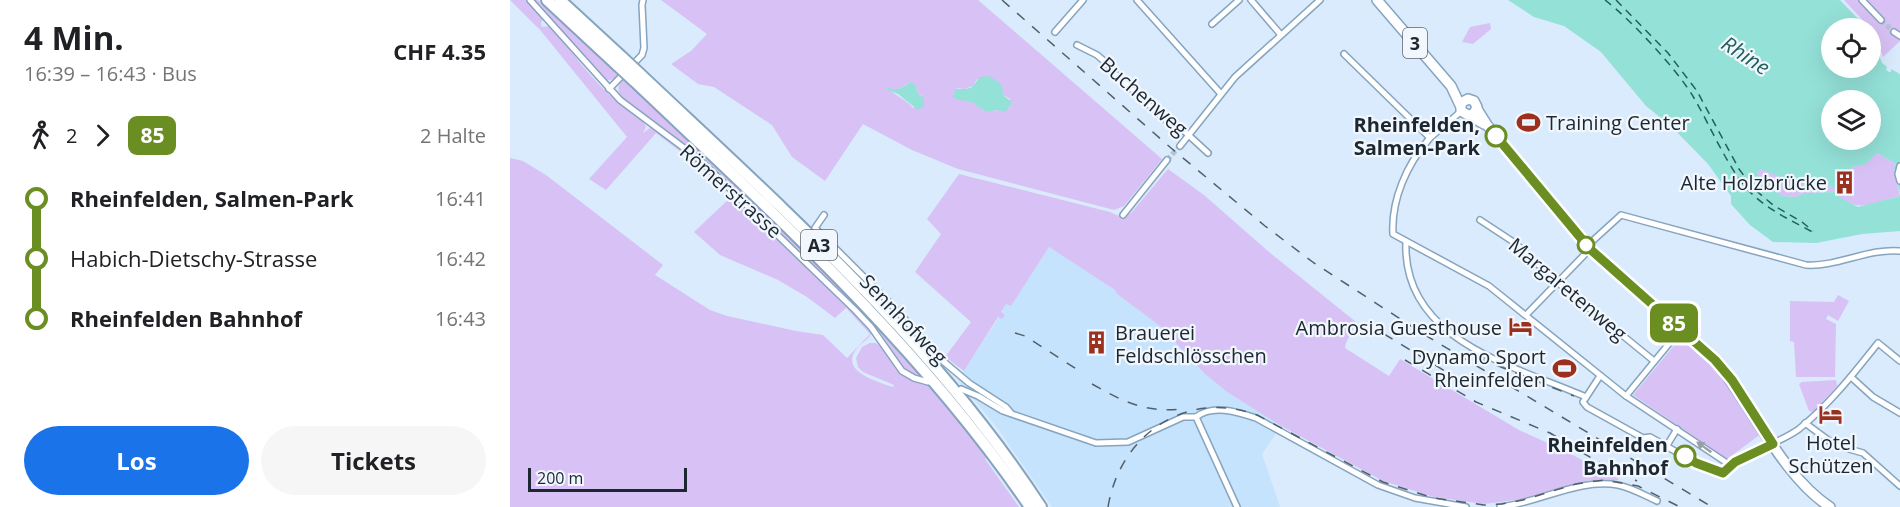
<!DOCTYPE html>
<html lang="de">
<meta charset="utf-8">
<style>
body{margin:0;font-family:"Open Sans",sans-serif;background:#f6f6f6;color:#202124;height:100vh;display:flex;flex-direction:column;font-size:22px;white-space:nowrap}
*{box-sizing:border-box;margin:0}
p{font-size:20px;color:#757577}
.icon{flex:none;width:33px;height:33px;fill:none;stroke:currentColor;stroke-width:2;stroke-linecap:round;stroke-linejoin:round}
.map{position:relative;flex:1;overflow:hidden}
.drawer{display:flex;flex-direction:column;background:#fff;width:510px}
.drawer>*{flex:none}
.badge{padding:0 12px;border-radius:9px;font-size:21px;line-height:39px}
.buttons{position:absolute;left:1311px;top:18px;display:grid;gap:12px}
.buttons a{display:grid;place-items:center;width:60px;height:60px;border-radius:50%;background:#fff;box-shadow:0 6px 24px #0002;font-size:30px}
.scale{position:absolute;left:18px;bottom:15px;width:159px;box-sizing:border-box;padding-left:6px;border:3px solid #1c2731;border-top:0;font-size:16px;line-height:21px;white-space:nowrap;color:#1c2731;-webkit-text-stroke:4px #f1f7fc;paint-order:stroke}
.map>.badge{position:absolute;translate:-50% -50%;box-shadow:0 0 0 3px #fff}
.legs{display:flex;align-items:center;gap:9px;height:66px;padding:0 24px;font-size:20px}
.legs p{margin-inline-start:auto}
.headline{display:flex;align-items:center;justify-content:space-between;height:102px;padding:0 24px}
h1{font-size:33px;font-weight:700;line-height:45px}
.primary-button{display:flex;gap:12px;margin-top:auto;padding:12px 24px}
.primary-button a{flex:1;height:69px;border-radius:36px;background:#1a73e8;color:#fff;font-size:24px;font-weight:700;line-height:69px;text-align:center}
.primary-button a+a{background:#f6f6f6;color:#202124}
ul{padding:0 24px;list-style:none}
li{display:flex;align-items:center;gap:21px;height:60px;font-size:22px}
li i{display:grid;place-items:center;width:9px;height:100%;margin:0 8px;background:currentColor}
li i::after{content:'';width:15px;height:15px;margin:-8px;border:4px solid;border-radius:50%;background:#fff}
li p{margin-inline-start:auto}
li:first-child i{background:linear-gradient(#0000 50%,currentColor 0)}
li:last-child i{background:linear-gradient(currentColor 50%,#0000 0)}
main{display:flex;flex:1;min-height:0}
.map>svg:first-child{display:block}
.built{fill:#c5e3fd}
.green{fill:#d8c2f5;fill-rule:evenodd}
.water{fill:#94e1d8;fill-rule:evenodd}
.lines{fill:none;stroke-linecap:round;stroke-linejoin:round}
.ferry{stroke:#22605a;stroke-width:1.5;stroke-dasharray:8 6;stroke-linecap:butt}
.minor-tunnel{stroke:#b3c4d3;stroke-width:5;stroke-dasharray:5 2.5;stroke-linecap:butt}
.minor-casing{stroke:#87a4be;stroke-width:8}
.primary-casing{stroke:#87a4be;stroke-width:12}
.motorway-casing{stroke:#87a4be;stroke-width:14}
.minor{stroke:#fff;stroke-width:5}
.primary{stroke:#fff;stroke-width:9}
.motorway{stroke:#fff;stroke-width:10}
.rail{stroke:#525f6b;stroke-width:1.5;stroke-dasharray:10 10;stroke-linecap:butt}
.motorway-bridge-casing{stroke:#87a4be;stroke-width:14;stroke-linecap:butt}
.motorway-bridge{stroke:#fff;stroke-width:10}
.oneway{fill:#999ea2}
.line-1-casing{stroke:#fff;stroke-width:14}
.line-1{stroke:#6b8e23;stroke-width:9}
.stop-1-dot{fill:#fff;stroke:#6b8e23;stroke-width:3}
.labels{text-anchor:middle;dominant-baseline:central;stroke-width:4.5;stroke-linejoin:round;paint-order:stroke}
.shield{fill:#f1f7fc;stroke:#5c656e;stroke-width:1.5}
.shield-label{font-size:18px;font-weight:bold;fill:#1c2731}
.street-label{font-size:20px;fill:#1c2731;stroke:#f1f7fc}
.poi-label{font-size:20px;fill:#1c2731;stroke:#f1f7fc;text-anchor:end}
.stop-label{font-size:20px;font-weight:bold;fill:#1c2731;stroke:#f1f7fc;text-anchor:end}
.water-label{font-size:21px;font-style:italic;fill:#22605a;stroke:#f1f7fc}
</style>
<main>
<section class="drawer">
<div class="headline"><div><h1>4 Min.</h1><p>16:39 – 16:43 · Bus</p></div><b>CHF 4.35</b></div>
<div class="legs"><svg class="icon" aria-label="walk" viewBox="0 0 24 24"><circle cx="13" cy="4" r="2"/><path d="M13 8l-2 6 4 7M11 14l-3 7M7 12l3-4h3l4 4"/></svg>2<svg class="icon" aria-label="forward" viewBox="0 0 24 24"><path d="M9 5l7 7-7 7"/></svg><b class="badge" style="background:#6b8e23;color:#fff">85</b><p>2 Halte</p></div>
<ul>
<li><i style="color:#6b8e23"></i><b>Rheinfelden, Salmen-Park</b><p>16:41</p></li>
<li><i style="color:#6b8e23"></i><span>Habich-Dietschy-Strasse</span><p>16:42</p></li>
<li><i style="color:#6b8e23"></i><b>Rheinfelden Bahnhof</b><p>16:43</p></li>
</ul>
<div class="primary-button"><a>Los</a><a>Tickets</a></div>
</section>
<div class="map">
<svg width="1390" height="507" viewBox="0 0 1390 507">
<rect width="100%" height="100%" fill="#d9ebfc"/>
<path class="built" d="M539,247l66,43 1,3 20,13 24,20 45,48 22,18 54,34 -19,28 18,53h-228l-54,-78 -40,-49 41,-63 3,2 -1,-7 6,-9 3,3z"/>
<g class="green">
<path d="M0,0h15l18,17 -2,7 1,3 9,-1c21,26 42,56 68,77 9,8 24,13 27,24l-3,6 7,-5 5,1 45,34 148,143 24,26c-3,7 -8,9 -13,14 -23,25 18,35 34,41l1,-2 -31,-13 -5,-5 -2,-9 6,-11 8,-4h6l5,4 15,21 9,9 28,10 54,70 -2,2 34,48h-509v-349l13,3 23,14 117,90 -8,10 55,35 17,6 69,15 27,4 24,23 23,-24 -24,-26 -11,10 -28,-21 -29,-17 -58,-25 -26,-23 38,-36 -34,-31 -42,-32 -50,57 -17,-11 38,-42 -86,-106z"/>
<path d="M23,0h5l82,75c-8,6 -12,7 -21,2l-29,-37z"/>
<path d="M151,0h317l184,159 -38,47 -10,4 -156,-41 -46,-19 -49,-26 -38,57 -33,-24 -20,-32 -58,-38 -16,-3 -27,-20 20,-13 16,-17zM467,79l33,20 1,6 -2,3c-25,7 -34,-2 -52,-20l7,1 9,-3zM401,82l5,3 1,8 5,3 -9,12c-7,-9 -20,-13 -25,-21 7,6 16,-1 23,-5z"/>
<path d="M1334,0h56v41l-17,16 -10,-26z"/>
<path d="M980,23l1,6 -18,15 -11,-2 8,-15z"/>
<path d="M113,78l208,199 94,101 -15,-4 -11,-11 -32,-44 -164,-161 -80,-58c-6,-9 -6,-14 0,-22z"/>
<path d="M1367,153l19,11 -2,5 6,27c-23,5 -40,18 -61,1l4,-18 9,-12c12,-1 16,-8 25,-14z"/>
<path d="M1250,168l23,10h11l5,5 9,3 17,-2 10,5 2,3 -33,1 -8,4 -14,-1 -18,-13 -7,-10z"/>
<path d="M658,169l36,26 65,57 87,70 -10,21 -1,5 44,28 11,-17 119,71 44,20 56,29 -1,1h-28l-67,19 -39,5 -50,-7 -51,-16 -102,-55 -54,-34 -22,-18 -45,-48 -44,-33 -1,-3 -66,-43 -38,59 -5,-2 -5,8 4,3 -3,4 -4,-2 -34,54 -19,-14 26,-35 -56,-50 26,-38 -14,-15 32,-45 151,38 13,6 8,-5z"/>
<path d="M1328,295l11,6 -11,20 -10,-6 -2,4 10,5 -1,53h-39l-2,-35 -4,-1v-40l44,1z"/>
<path d="M1171,337l26,22 20,22 34,53 -34,25 -94,-64z"/>
<path d="M1326,380l1,6 -24,26 -4,-1 -10,-27 3,-2z"/>
</g>
<g class="water">
<path d="M998,0h332l27,28h-35v40h38l1,-36 11,31 5,4 -1,3 3,2h2v-3l9,5v119l-6,-25 2,-4 -19,-11 -11,11 -14,3 -9,12 -4,18 19,10 42,-11v35l-38,3 -46,9 -43,-1 -23,-17 -19,-21v-8l-23,-32 -37,-38 -25,-20 -45,-54 -37,-26 -30,-9zM1322,100h38v40h-38zM1250,169l23,9h11l5,5 9,3 17,-2 10,5 2,3 -33,1 -8,4 -14,-1 -18,-13 -7,-10z"/>
<path d="M479,76l12,8 3,12 7,5v4l-6,7 -8,-2 -12,2 -2,-3c-6,-2 -7,-5 -12,-7 -7,-3 -12,0 -18,-5l2,-7c5,-2 11,0 17,-3 3,-3 5,-7 8,-10z"/>
<path d="M401,82l5,3 1,8 7,5v8l-6,4 -20,-16 -12,-5 2,-2c7,5 16,0 23,-5z"/>
</g>
<g class="lines">
<g class="ferry">
<path d="M1095,0c26,20 72,69 89,98 16,27 35,73 56,94 19,19 43,29 66,42"/>
<path d="M1106,0l52,53 29,38 42,78 14,19 20,17 29,17 11,9"/>
</g>
<g class="minor-tunnel">
<path d="M1371,20l13,12"/>
<path d="M657,160l13,-14"/>
</g>
<defs>
<g id="minor">
<path d="M20,0l90,100 80,60 155,150 16,17 31,44 12,7 14,4"/>
<path d="M627,0l84,94"/>
<path d="M741,0l30,35"/>
<path d="M1352,0l19,20"/>
<path d="M702,24l27,-24"/>
<path d="M545,32l28,-32"/>
<path d="M1384,32l6,4"/>
<path d="M567,45l20,10 14,12 5,8 50,45 17,10 25,23"/>
<path d="M834,54l86,84"/>
<path d="M99,89l33,-34 2,-7 -2,-43 1,-5"/>
<path d="M951,111c-10,10 -22,18 -32,28 -22,25 -38,61 -36,95l96,52 137,110 104,69"/>
<path d="M670,146l55,-69 85,-77"/>
<path d="M1390,166l-2,8 2,7"/>
<path d="M314,215l-9,13 74,74 55,60 25,21 37,24 5,6"/>
<path d="M613,215l44,-55"/>
<path d="M970,220l35,23 42,39 97,79"/>
<path d="M896,242c-4,99 109,124 180,155"/>
<path d="M1077,246l34,-31 185,50c32,2 62,-17 94,-14"/>
<path d="M1016,315l64,-66"/>
<path d="M1090,376l-17,26 4,5 56,31 7,-1 46,26 27,10c19,-22 53,-27 76,-44 31,-25 55,-56 79,-86l22,18"/>
<path d="M1341,377l22,20 27,16"/>
<path d="M451,389l17,7 25,15 93,32 32,-1 55,-25h13"/>
<path d="M1116,396l55,-67"/>
<path d="M686,417c17,-13 41,-5 60,1l122,67 37,13 51,9"/>
<path d="M686,417l41,90"/>
<path d="M1295,423l30,22 28,8 37,33"/>
<path d="M1156,447l11,-18"/>
<path d="M990,507c39,-4 78,-29 118,-22 14,3 26,10 39,16"/>
</g>
<g id="primary">
<path d="M867,0l74,86 9,19"/>
<path d="M967,109l10,16 103,124 125,111c36,44 67,116 115,147"/>
<path d="M960,115l4,-2 3,-6 -3,-6 -6,-2 -7,4v8l23,13"/>
</g>
<g id="motorway">
<path d="M37,0l71,66"/>
<path d="M50,0l64,59"/>
<path d="M129,73c143,135 294,268 402,434"/>
<path d="M123,80c141,134 287,265 397,427"/>
</g>
</defs>
<use href="#minor" class="minor-casing"/>
<use href="#primary" class="primary-casing"/>
<use href="#motorway" class="motorway-casing"/>
<use href="#minor" class="minor"/>
<use href="#primary" class="primary"/>
<use href="#motorway" class="motorway"/>
<g class="rail">
<path d="M492,0l169,148 94,78 49,37 111,72 287,172"/>
<path d="M505,333l10,3 53,34"/>
<path d="M874,334l64,39"/>
<path d="M968,358l96,38"/>
<path d="M895,360l71,42 74,31 43,26 44,22"/>
<path d="M582,384c32,18 53,29 92,25"/>
<path d="M598,507c12,-73 79,-118 149,-92l126,67 51,16 50,7 18,-1 21,-4 53,-16 28,-4 34,6 42,21"/>
</g>
<defs>
<g id="motorway-bridge">
<path d="M114,59l15,14"/>
<path d="M108,66l15,14"/>
</g>
</defs>
<use href="#motorway-bridge" class="motorway-bridge-casing"/>
<use href="#motorway-bridge" class="motorway-bridge"/>
</g>
<defs><path id="oneway-solid" d="M-6-.8H1V-3.2L6.5 0L1 3.2V.8H-6Z" transform="scale(1.5)"/></defs>
<use class="oneway" href="#oneway-solid" transform="translate(1194 447) rotate(-145)"/>
<g class="lines">
<defs>
<path id="line-1" d="M986,136l94,113 125,111 17,20 41,64 -38,18 -12,11 -27,-10 -11,-7"/>
</defs>
<use href="#line-1" class="line-1-casing"/>
<use href="#line-1" class="line-1"/>
</g>
<defs>
<symbol id="stadium-bare" viewBox="-9 -9 18 18"><path d="M0-5a6.5 5 0 1 0 0 10a6.5 5 0 1 0 0-10ZM-3.5-1.8h7v3.6h-7Z" fill="#9a301d" stroke="#f1f7fc" stroke-width="2.5" paint-order="stroke"/></symbol>
<symbol id="building-bare" viewBox="-9 -9 18 18"><path d="M-4-6H4V6H1V3H-1V6H-4ZM-2.5-4.3h1.7v1.8h-1.7ZM.8-4.3h1.7v1.8H.8ZM-2.5-1h1.7V.8h-1.7ZM.8-1h1.7V.8H.8Z" fill="#9a301d" stroke="#f1f7fc" stroke-width="2.5" paint-order="stroke"/></symbol>
<symbol id="hotel-bare" viewBox="-9 -9 18 18"><path d="M-6-4.5h1.5V1H6V5H4.5V3h-9V5H-6ZM-4 0a1.8 1.8 0 1 1 3.6 0ZM.5 0V-2.5h3Q6-2.5 6 0Z" fill="#9a301d" stroke="#f1f7fc" stroke-width="2.5" paint-order="stroke"/></symbol>
</defs>
<g fill-rule="evenodd">
<use href="#stadium-bare" x="1002" y="106" width="33" height="33"/>
<use href="#building-bare" x="1318" y="166" width="33" height="33"/>
<use href="#hotel-bare" x="994" y="310" width="33" height="33"/>
<use href="#building-bare" x="570" y="326" width="33" height="33"/>
<use href="#stadium-bare" x="1038" y="352" width="33" height="33"/>
<use href="#hotel-bare" x="1304" y="398" width="33" height="33"/>
</g>
<g class="stop-1-dot">
<circle cx="986" cy="136" r="10"/>
<circle cx="1076" cy="245" r="8"/>
<circle cx="1175" cy="456" r="10"/>
</g>
<g class="labels">
<g class="shield">
<rect x="893" y="28" width="24" height="30" rx="4.5"/>
<rect x="291" y="230" width="36" height="30" rx="4.5"/>
</g>
<g class="shield-label">
<text x="905" y="43">3</text>
<text x="309" y="245">A3</text>
</g>
<g class="street-label">
<text transform="translate(634 96) rotate(41)">Buchenweg</text>
<text transform="translate(221 191) rotate(42)">Römerstrasse</text>
<text transform="translate(1058 289) rotate(40)">Margaretenweg</text>
<text transform="translate(394 319) rotate(46)">Sennhofweg</text>
</g>
<g class="poi-label">
<text x="1036" y="122" text-anchor="start">Training Center</text>
<text x="1317" y="182">Alte Holzbrücke</text>
<text x="992" y="327">Ambrosia Guesthouse</text>
<text x="605" y="332" text-anchor="start">Brauerei<tspan x="605" dy="23">Feldschlösschen</tspan></text>
<text x="1036" y="356">Dynamo Sport<tspan x="1036" dy="23">Rheinfelden</tspan></text>
<text x="1321" y="442" text-anchor="middle">Hotel<tspan x="1321" dy="23">Schützen</tspan></text>
</g>
<g class="stop-label">
<text x="970" y="124">Rheinfelden,<tspan x="970" dy="23">Salmen-Park</tspan></text>
<text x="1158" y="444">Rheinfelden<tspan x="1158" dy="23">Bahnhof</tspan></text>
</g>
<g class="water-label">
<text transform="translate(1236 55) rotate(33)">Rhine</text>
</g>
</g>
</svg>
<div class="buttons">
<a><svg class="icon" aria-label="locate" viewBox="0 0 24 24"><circle cx="12" cy="12" r="6"/><path d="M12 2v4M12 18v4M2 12h4M18 12h4"/></svg></a>
<a><svg class="icon" aria-label="layers" viewBox="0 0 24 24"><path d="M12 4l9 5-9 5-9-5zM3 14l9 5 9-5"/></svg></a>
</div>
<div class="scale">200 m</div>
<b class="badge" style="left:1164px;top:323px;background:#6b8e23;color:#fff">85</b>
</div>
</main>
